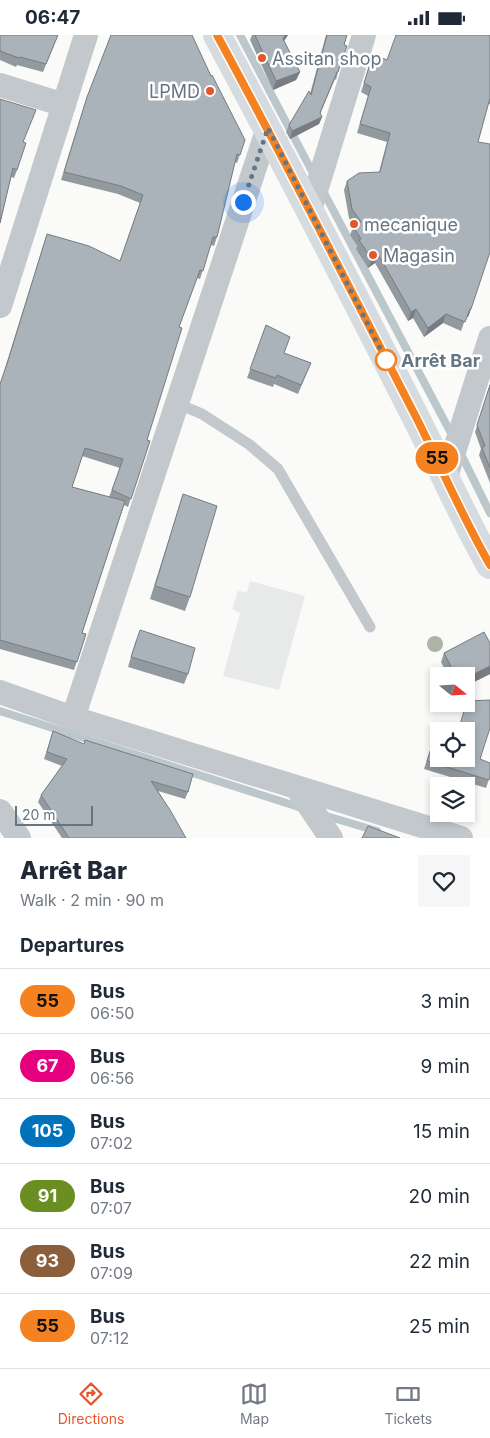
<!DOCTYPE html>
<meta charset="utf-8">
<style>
body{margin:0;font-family:Inter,sans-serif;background:#f6f6f7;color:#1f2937;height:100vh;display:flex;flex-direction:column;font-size:19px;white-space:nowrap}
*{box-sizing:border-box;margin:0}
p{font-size:16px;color:#747a83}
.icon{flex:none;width:28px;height:28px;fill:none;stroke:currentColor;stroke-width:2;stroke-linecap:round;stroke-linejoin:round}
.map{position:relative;height:803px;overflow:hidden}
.details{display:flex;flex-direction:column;background:#fff;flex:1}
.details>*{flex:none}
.badge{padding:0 10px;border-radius:16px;font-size:18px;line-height:32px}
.needle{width:32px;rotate:108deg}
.tools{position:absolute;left:430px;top:632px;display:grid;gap:10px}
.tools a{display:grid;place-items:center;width:45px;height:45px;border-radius:0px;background:#fff;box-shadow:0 2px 8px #0003;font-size:25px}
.scale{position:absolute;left:15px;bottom:12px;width:78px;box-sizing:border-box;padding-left:5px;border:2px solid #657683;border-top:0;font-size:14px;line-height:18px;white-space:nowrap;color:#657683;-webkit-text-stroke:4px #fff;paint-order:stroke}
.you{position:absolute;width:25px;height:25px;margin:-12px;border:4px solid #fff;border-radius:50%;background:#1a73e8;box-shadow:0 0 0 8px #1a73e833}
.map>.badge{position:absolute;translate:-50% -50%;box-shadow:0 0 0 2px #fff}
h2{padding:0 20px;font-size:19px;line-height:45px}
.round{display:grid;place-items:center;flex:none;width:52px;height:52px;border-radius:0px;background:#f6f6f7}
.summary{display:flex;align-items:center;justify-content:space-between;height:85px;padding:0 20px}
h1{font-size:24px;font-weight:800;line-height:38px}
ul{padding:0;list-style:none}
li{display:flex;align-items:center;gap:15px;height:65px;padding:0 20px;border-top:1px solid #e0e1e3}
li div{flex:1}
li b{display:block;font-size:19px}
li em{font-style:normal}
li .badge{min-width:55px;font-weight:700;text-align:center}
.status{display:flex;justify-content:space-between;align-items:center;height:35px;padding:0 25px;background:#fff;direction:ltr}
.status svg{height:14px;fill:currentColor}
.tab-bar{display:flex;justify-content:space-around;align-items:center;height:70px;border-top:1px solid #e0e1e3;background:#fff;font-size:14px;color:#747a83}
.tab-bar a{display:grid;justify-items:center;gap:2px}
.tab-bar .selected{color:#e4572e}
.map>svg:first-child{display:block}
.built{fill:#e8e9e9}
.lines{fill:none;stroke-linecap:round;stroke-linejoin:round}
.stream{stroke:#bbc7cb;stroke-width:8}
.lane{stroke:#c3c8cc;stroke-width:11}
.street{stroke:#c3c8cc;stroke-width:24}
.secondary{stroke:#d6dbdf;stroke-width:28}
.tree{fill:#aab4a7}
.wall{fill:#929a9f;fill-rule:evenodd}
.shaded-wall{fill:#777d82}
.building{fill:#aab3b9;stroke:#777d82}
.line-casing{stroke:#fff;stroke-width:11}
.line{stroke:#f58220;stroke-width:8}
.walk{stroke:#657683;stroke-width:5;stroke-dasharray:0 9}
.poi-dot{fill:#e4572e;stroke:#fff;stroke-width:2}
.stop-dot{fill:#fff;stroke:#f58220;stroke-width:2.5}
.labels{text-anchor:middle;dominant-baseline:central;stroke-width:5;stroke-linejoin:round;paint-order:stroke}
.poi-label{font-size:18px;fill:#657683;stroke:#fff;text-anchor:start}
.stop-label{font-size:18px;font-weight:bold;fill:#657683;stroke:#fff;text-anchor:start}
</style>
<div class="status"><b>06:47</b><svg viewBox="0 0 49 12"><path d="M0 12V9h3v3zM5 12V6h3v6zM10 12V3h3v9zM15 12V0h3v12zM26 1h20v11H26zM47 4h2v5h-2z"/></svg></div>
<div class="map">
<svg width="490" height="803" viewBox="0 0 490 803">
<rect width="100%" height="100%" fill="#fafaf8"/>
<path class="built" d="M250,546l55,15 -26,94 -56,-14 17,-63 -8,-4 6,-18 9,1z"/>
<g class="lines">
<g class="stream">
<path d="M240,0l75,142"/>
<path d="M322,154l131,248"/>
<path d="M460,417l30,61"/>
<path d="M0,676l305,98"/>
<path d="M323,780l54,16"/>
</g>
<path class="lane" d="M176,368l26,11 48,31 28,24 92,158"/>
<g class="street">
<path d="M0,50l64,20"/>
<path d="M310,175l54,-175"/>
<path d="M0,271l86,-271"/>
<path d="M446,442l44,-139"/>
<path d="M0,657l73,26 388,120"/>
<path d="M73,683l195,-590"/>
<path d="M297,753l34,50"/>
<path d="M0,776l19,27"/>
</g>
<path class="secondary" d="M217,0c68,126 133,253 198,381 25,49 48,101 75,149"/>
</g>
<circle class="tree" cx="435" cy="609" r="8"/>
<g class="wall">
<path d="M0,0h58l-15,37 -26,-7 -1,2 -16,-7z"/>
<path d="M111,0l100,41 34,64 -8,23 -2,-1 -18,75 -3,9 -3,-1 -11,34 -3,-1 -18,49 -32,113 3,1 -22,66 -4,-2 -42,128 4,1 -12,36 -74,-21v-265l47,-150 73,27 20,-58 -22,-9 -57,-14 23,-74zM82,421l38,12 -11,29 -37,-10z"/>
<path d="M252,0h36l-4,6 16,31 -4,8 -23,10 -23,-50z"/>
<path d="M326,0h21l-3,10 -6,27 -2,8 -1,-1 -15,34 2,4 -3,7 -29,15 -4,-7 3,-7 21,-31z"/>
<path d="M490,0v69h-2l-10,38 -7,167 -3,8h-2l-5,14 -18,-8 -19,14 -11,-19 -5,3 -33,-58 -7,5 -12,-19 1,-3 -7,-11 4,-10 -5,-7 -5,-28 3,-9 32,-9 8,-30 -30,-9 11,-37 -7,-4 12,-38 14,6z"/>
<path d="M0,64l23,43 -6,28 -3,8 -3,-1 -11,47z"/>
<path d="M266,290l18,28 27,10 -13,31 -24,-10 -1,3 -26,-9z"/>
<path d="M490,349v99l-11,-28 2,-6 -6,-17z"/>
<path d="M183,459l7,103 -5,14 -35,-12z"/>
<path d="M136,605l52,34 -4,10 -56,-17z"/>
<path d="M444,618l46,21 -24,12v-10h-18l-7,-14z"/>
<path d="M467,666l13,58 10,17 -4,12 -62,-19 9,-27 33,17v-28h-8z"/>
<path d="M53,696l135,61 -3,7 -27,-8 28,47h-124l-24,-36 3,-7 21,-29 -18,-7z"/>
</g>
<g class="shaded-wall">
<path d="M285,0h3l-8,12 3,-8z"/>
<path d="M300,37l-4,8 -23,10 3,-9z"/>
<path d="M337,37l-19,47 4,-2 -3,7 -29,15 2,-8z"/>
<path d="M378,219l-3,9 -7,5 4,-9z"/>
<path d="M416,274l-3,9 -5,3 3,-9z"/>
<path d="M470,274h1l-3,8h-2z"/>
<path d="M446,279l-3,9 -19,14 4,-9z"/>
<path d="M490,631v8l-24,12v-8z"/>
</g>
<g class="building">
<path d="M0,0h58l-12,29 -26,-7 -1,1 -19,-7z"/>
<path d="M111,0h81l19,41 1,-1 33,65 -5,15 -3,-1 -20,83h-4l-10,34 -3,-1 -21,57 3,1 -35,112 3,1 -19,58 -19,-9 11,-31 -38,-11 -13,39 53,14 -43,132 4,1 -9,28 -77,-22v-256l7,-20 40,-130 42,12 31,15 23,-66 -22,-9 -57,-14 23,-75z"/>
<path d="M255,0h30l-2,4 17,33 -24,9z"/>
<path d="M327,0h20l-3,10 3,1 -9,26h-1l-17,41 2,4 -30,14 -3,-6 20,-34 2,4z"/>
<path d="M396,0h94v63l-12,44 12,2v108l-19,57h-1l-5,13 -19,-8 -18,14 -12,-19 -5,3 -33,-58 -6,5 -13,-19 2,-1 -8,-13 8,-4 -9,-13 -5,-28 12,-8 21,-1 10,-39 -30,-9 11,-37 -7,-4 9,-29 14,6z"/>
<path d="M0,64l36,11 -13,32 3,1 -9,27 -4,-2 -13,55z"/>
<path d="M266,290l24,12 -6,16 27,10 -10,22 -24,-10 -1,3 -26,-9z"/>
<path d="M490,350v83l-8,-20 3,-2 -8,-21z"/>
<path d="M183,459l34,12 -27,91 -35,-11z"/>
<path d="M140,595l55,18 -7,26 -57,-17z"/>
<path d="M484,597l6,11v23l-24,12v-2h-10l-12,-23z"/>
<path d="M490,665v28l-10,31 10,4v13l-1,4 -62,-19 6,-19 6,2v15h27v-28h-8l9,-30z"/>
<path d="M53,696l31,13 1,-4 108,34 -5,18 -37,-11 19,29 16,28h-117l-28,-43 26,-36 -20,-7z"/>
<path d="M368,791l32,12h-38z"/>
</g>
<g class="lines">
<defs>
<path id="line" d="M217,0c69,127 134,256 200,384 24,48 46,99 73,146"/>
</defs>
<use href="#line" class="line-casing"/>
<use href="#line" class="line"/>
<path class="walk" d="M243,167l25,-74 118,232"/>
</g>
<g class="poi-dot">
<circle cx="262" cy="23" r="5"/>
<circle cx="210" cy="56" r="5"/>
<circle cx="354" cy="189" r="5"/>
<circle cx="373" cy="220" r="5"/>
</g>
<circle class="stop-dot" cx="386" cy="325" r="10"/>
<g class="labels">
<g class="poi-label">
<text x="272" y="23">Assitan shop</text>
<text x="200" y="56" text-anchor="end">LPMD</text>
<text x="364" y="189">mecanique</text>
<text x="383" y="220">Magasin</text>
</g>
<g class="stop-label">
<text x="401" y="325">Arrêt Bar</text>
</g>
</g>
</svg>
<div class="tools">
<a><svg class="needle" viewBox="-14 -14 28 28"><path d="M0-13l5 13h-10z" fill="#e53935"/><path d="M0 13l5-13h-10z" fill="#747a83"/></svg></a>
<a><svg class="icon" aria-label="locate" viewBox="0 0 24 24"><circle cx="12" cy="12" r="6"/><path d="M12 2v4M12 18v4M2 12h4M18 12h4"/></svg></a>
<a><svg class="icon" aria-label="layers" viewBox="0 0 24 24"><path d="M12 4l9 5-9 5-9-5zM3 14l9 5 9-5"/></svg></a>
</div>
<div class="scale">20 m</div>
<div class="you" style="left:243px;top:167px"></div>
<b class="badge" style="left:437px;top:423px;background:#f58220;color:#111">55</b>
</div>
<section class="details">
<div class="summary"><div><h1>Arrêt Bar</h1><p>Walk · 2 min · 90 m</p></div><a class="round"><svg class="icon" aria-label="heart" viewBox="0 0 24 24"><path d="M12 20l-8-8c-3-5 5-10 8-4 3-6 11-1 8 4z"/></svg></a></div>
<h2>Departures</h2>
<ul>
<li><span class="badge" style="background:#f58220;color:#111">55</span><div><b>Bus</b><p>06:50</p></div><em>3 min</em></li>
<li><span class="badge" style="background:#e6007e;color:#fff">67</span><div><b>Bus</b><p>06:56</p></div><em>9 min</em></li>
<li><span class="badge" style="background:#0072bc;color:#fff">105</span><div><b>Bus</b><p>07:02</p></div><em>15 min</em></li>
<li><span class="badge" style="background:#6b8e23;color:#fff">91</span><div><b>Bus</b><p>07:07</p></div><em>20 min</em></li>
<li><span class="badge" style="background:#8b5e3c;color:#fff">93</span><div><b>Bus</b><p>07:09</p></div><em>22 min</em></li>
<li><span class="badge" style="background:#f58220;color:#111">55</span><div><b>Bus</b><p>07:12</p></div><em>25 min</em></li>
</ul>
</section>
<nav class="tab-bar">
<a class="selected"><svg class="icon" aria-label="directions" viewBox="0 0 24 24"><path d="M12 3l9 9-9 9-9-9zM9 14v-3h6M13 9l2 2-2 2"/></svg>Directions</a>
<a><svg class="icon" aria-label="map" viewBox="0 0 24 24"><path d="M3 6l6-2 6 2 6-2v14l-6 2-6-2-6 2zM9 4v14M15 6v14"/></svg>Map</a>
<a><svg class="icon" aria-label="tickets" viewBox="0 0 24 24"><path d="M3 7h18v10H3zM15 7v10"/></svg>Tickets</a>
</nav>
